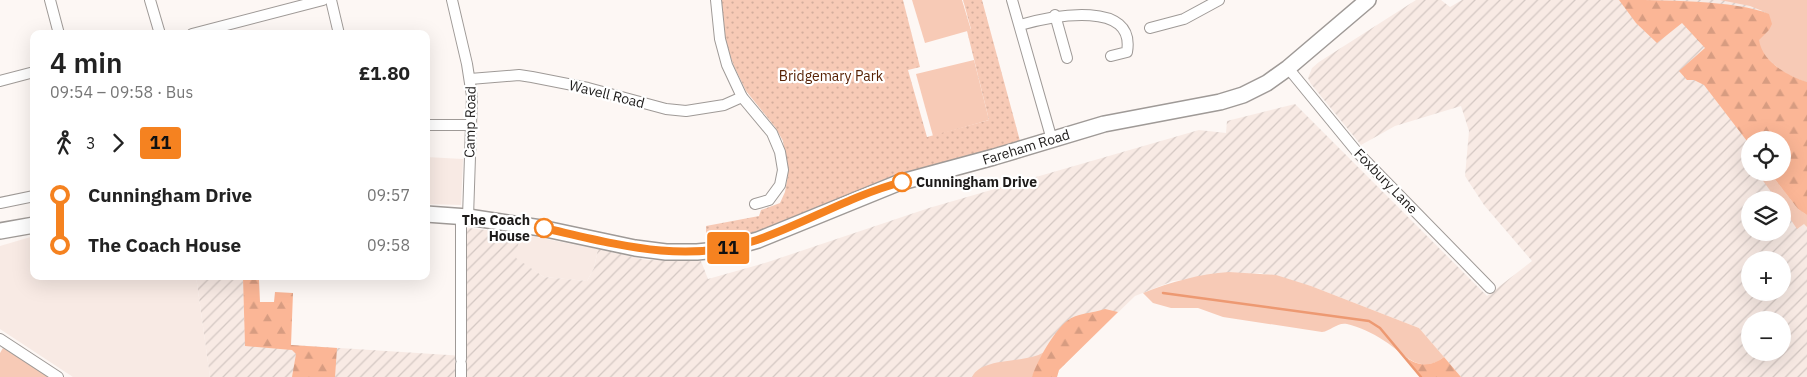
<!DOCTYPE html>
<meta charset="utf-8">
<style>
body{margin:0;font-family:"IBM Plex Sans",sans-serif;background:#f6f6f6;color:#222;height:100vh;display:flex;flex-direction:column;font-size:19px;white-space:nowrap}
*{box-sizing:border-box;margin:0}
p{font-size:16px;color:#767676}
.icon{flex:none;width:28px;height:28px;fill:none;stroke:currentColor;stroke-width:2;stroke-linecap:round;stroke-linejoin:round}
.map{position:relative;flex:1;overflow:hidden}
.side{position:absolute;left:30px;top:30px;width:400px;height:250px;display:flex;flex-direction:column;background:#fff;border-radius:10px;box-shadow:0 5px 20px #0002}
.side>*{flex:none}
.badge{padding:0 10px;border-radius:4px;font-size:18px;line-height:32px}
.fabs{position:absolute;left:1741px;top:131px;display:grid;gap:10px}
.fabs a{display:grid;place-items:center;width:50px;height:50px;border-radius:50%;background:#fff;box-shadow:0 5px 20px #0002;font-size:25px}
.map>.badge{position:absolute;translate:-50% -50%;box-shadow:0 0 0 2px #fff}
.legs{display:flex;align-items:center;gap:8px;height:55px;padding:0 20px;font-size:16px}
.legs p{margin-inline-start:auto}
.head{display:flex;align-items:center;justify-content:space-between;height:85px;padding:0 20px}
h1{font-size:28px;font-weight:600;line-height:38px}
ul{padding:0 20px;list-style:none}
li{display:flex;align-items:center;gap:18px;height:50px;font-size:19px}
li i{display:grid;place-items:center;width:8px;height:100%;margin:0 6px;background:currentColor}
li i::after{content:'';width:12px;height:12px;margin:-6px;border:4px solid;border-radius:50%;background:#fff}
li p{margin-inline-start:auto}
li:first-child i{background:linear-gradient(#0000 50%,currentColor 0)}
li:last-child i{background:linear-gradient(currentColor 50%,#0000 0)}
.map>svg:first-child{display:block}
.built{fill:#f8eae4}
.industrial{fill:url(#industrial-furrows);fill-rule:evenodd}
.grass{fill:#f7cab6}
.forest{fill:url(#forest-firs)}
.park{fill:url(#park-dots)}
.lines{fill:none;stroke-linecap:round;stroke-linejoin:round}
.stream{stroke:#ed9972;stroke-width:2.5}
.street-casing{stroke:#9f9a97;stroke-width:12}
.primary-casing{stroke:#9f9a97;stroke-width:18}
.street{stroke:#fff;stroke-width:10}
.primary{stroke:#fff;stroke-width:15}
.line-1-casing{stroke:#fff;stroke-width:11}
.line-1{stroke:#f58220;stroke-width:8}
.stop-1-dot{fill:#fff;stroke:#f58220;stroke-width:2.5}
.labels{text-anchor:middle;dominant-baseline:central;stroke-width:4.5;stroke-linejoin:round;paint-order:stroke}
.park-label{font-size:14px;fill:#572205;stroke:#fff}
.street-label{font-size:14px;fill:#1d1b1a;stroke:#fff}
.stop-label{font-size:14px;font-weight:bold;fill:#1d1b1a;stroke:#fff;text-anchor:start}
</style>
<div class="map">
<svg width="1807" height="377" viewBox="0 0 1807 377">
<defs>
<pattern id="industrial-furrows" width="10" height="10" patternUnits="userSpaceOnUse" patternTransform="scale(1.25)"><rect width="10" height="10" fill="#f8eae4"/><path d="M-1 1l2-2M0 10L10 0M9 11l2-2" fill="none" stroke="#d4c8c3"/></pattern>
<pattern id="forest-firs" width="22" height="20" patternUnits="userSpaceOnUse" patternTransform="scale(1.25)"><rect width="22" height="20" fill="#fbb696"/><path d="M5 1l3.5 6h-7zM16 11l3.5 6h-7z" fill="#d79c81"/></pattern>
<pattern id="park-dots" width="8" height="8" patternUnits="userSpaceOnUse" patternTransform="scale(1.25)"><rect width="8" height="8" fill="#f7cab6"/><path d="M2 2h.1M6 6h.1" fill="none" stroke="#d3ad9c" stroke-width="1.8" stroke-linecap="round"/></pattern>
</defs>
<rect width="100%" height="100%" fill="#fdf7f4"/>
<g class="built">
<path d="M426,157l37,2 -2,46 -35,-1z"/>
<path d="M520,234l78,15 -4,19 -7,13 -43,-4 -29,-19z"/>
<path d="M34,236v40h162l14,101h-137l-73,-48v-83z"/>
</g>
<path class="industrial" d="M1416,0h25l9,7 12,-7h345v377h-346l-42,-49 -108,-42 -51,-13 -87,8 -38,15 -76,74 -2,7h-363v-3v3h-484l-14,-101h35v2l12,1 2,63 219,14 1,-124 3,-4 52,6 -4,24 28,19 43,4 7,-13 4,-19 49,11 54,1 7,18 60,-17 161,-54 270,-78 27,3 1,-12 68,-17 192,192 45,-35 -48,-56 -19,-29 4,-45 -8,-25 -66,20 -34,19 -50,-61 -3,-6 4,-10 7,-6zM1750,140h32v32h-32zM1750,200h32v32h-32zM1750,260h32v32h-32zM1750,320h32v32h-32z"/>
<g class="grass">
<path d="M912,0h50l9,30 -46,13z"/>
<path d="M1720,0h87v82c-23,-6 -44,-23 -52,-44l10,-26 -15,-6z"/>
<path d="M974,60l15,60 -56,16 -17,-62z"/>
<path d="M1770,173l28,36 9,6v12l-3,-3 -7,5 -14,-21 -1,-8h-5l-16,-22z"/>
<path d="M1229,272l47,3 35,11 108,42 25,29c-25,20 -41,-5 -61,-17 -10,-7 -24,-13 -36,-16 -10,-2 -16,7 -25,8l-99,-15 -25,-9h-27l-18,-5 -10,-10c28,-11 56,-19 86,-21z"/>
<path d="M3,348l47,29h-50v-24z"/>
<path d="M1044,352l-12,25h-60c10,-21 55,-13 72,-25z"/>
</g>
<g class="forest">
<path d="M1619,0c39,0 118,0 150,14l3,10 -3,6 -10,10c3,21 28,36 48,42v133l-9,-6 -28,-36 12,-1v-32h-32v5l-46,-60 -10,-5h-7l-8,-9 26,-23 -23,-25 -25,20 -21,-20z"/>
<path d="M243,279l16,1 1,22h14l1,-10 18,1 -2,52 46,3 -2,29h-43l4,-23 -4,-4 -47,-4z"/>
<path d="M1105,309l13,3 -59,58 -2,7h-25c5,-16 22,-46 35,-56 9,-8 27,-8 38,-12z"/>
<path d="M1403,355c13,11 27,13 41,2l17,20h-40z"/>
</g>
<path class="park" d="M721,0h182l17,67 -12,3 19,67 62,-17 -22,-89 4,-2 -8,-29h19l38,141 -12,7 -287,95 -15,-2v-15l53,-10 2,-6 19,-7 5,-11 3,-18 -5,-33 -8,-14 -29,-36 -12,-25 -9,-24z"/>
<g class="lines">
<path class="stream" d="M1163,293l206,28 11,7 41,49"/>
<defs>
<g id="street">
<path d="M50,0l9,34"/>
<path d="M150,0l10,34"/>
<path d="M331,0l8,34"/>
<path d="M452,0l15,64 5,32 -4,121"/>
<path d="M716,0l4,39 7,26 15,32 30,36 8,19 3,18 -3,15 -11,15 -14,4"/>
<path d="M1012,0l40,140"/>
<path d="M1055,15l12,43"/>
<path d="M1020,25c35,-10 116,-25 107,27l-16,4"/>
<path d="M1150,28l34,-9 35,-19"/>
<path d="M192,34l131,-34"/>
<path d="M1288,68l69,84 133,136"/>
<path d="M470,79l49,-4 13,2 56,11 78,21 20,2 38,-6 18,-8"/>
<path d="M0,81l34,-9"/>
<path d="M426,125h45"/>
<path d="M0,203l34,-7"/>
<path d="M461,216v143"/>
<path d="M0,339l58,38"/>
<path d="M461,377v-13"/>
</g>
<g id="primary">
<path d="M426,214l42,3 73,11 94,20 31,4h31l30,-3 31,-9 140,-57 96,-26 110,-33 116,-22 23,-7 24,-12 21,-15 80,-68"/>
<path d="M0,231l34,-6"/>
</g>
</defs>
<use href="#street" class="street-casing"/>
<use href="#primary" class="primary-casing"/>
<use href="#street" class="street"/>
<use href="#primary" class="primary"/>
</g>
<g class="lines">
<defs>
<path id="line-1" d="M544,228c71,16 142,37 213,12 49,-17 95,-45 145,-58"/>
</defs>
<use href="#line-1" class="line-1-casing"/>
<use href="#line-1" class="line-1"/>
</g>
<g class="stop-1-dot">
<circle cx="902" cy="182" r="9"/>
<circle cx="544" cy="228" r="9"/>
</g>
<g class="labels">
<g class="park-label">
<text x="831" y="76">Bridgemary Park</text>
</g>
<g class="street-label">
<text transform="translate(607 94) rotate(14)">Wavell Road</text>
<text transform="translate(470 122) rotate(-89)">Camp Road</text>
<text transform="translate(1026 147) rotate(-17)">Fareham Road</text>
<text transform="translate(1386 181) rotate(46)">Foxbury Lane</text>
</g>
<g class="stop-label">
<text x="916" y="182">Cunningham Drive</text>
<text x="530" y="220" text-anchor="end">The Coach<tspan x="530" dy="16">House</tspan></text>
</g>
</g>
</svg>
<div class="fabs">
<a><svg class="icon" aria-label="locate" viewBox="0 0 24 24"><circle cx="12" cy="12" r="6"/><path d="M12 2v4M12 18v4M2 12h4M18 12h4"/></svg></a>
<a><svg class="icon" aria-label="layers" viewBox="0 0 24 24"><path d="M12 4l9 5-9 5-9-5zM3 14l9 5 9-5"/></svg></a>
<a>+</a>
<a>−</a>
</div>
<b class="badge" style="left:728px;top:248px;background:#f58220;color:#111">11</b>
<section class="side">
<div class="head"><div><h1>4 min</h1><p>09:54 – 09:58 · Bus</p></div><b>£1.80</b></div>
<div class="legs"><svg class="icon" aria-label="walk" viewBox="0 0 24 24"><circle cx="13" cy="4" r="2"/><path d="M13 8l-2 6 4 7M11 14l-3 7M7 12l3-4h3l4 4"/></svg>3<svg class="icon" aria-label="forward" viewBox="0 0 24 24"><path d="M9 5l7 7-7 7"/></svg><b class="badge" style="background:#f58220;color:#111">11</b></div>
<ul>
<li><i style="color:#f58220"></i><b>Cunningham Drive</b><p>09:57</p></li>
<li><i style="color:#f58220"></i><b>The Coach House</b><p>09:58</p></li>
</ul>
</section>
</div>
